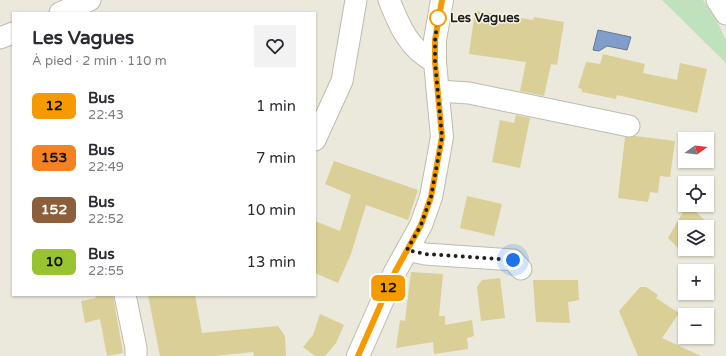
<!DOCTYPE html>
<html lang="fr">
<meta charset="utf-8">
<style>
body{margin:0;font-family:"Varela Round",sans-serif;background:#f2f2f3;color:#2b2b33;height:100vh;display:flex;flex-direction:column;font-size:15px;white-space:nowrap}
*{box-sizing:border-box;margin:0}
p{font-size:13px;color:#7c7c81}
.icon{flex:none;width:22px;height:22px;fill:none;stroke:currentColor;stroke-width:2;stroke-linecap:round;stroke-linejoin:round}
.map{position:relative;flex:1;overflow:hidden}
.drawer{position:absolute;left:12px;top:12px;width:304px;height:284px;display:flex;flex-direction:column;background:#fff;border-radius:0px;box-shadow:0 1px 3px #0004}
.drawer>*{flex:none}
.badge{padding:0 8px;border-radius:6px;font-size:14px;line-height:26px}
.needle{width:26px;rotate:75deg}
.tools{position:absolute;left:678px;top:132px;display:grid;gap:8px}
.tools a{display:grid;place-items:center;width:36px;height:36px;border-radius:0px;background:#fff;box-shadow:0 1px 3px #0004;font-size:20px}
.you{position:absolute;width:20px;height:20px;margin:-10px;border:3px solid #fff;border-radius:50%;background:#1a73e8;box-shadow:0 0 0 6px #1a73e833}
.map>.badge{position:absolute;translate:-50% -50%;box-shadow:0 0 0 2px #fff}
.round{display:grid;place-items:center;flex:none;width:42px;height:42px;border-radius:0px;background:#f2f2f3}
.overview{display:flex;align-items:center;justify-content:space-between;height:68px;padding:0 20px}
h1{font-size:19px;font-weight:800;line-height:30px}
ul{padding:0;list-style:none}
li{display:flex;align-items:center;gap:12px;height:52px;padding:0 20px}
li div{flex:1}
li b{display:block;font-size:15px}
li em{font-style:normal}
li .badge{min-width:44px;font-weight:700;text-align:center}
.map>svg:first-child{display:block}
.green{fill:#bfe2bc}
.water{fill:#819ecb;stroke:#647896}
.building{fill:#d9cf97}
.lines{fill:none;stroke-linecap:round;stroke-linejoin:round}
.minor-casing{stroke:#bebcae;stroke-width:23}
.major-casing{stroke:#bebcae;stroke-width:24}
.minor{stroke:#fff;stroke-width:21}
.major{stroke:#fff;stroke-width:22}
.line-casing{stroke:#fff;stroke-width:9}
.line{stroke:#f59a00;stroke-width:6}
.walk{stroke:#21201b;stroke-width:4;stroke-dasharray:0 7.2}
.stop-dot{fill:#fff;stroke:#f59a00;stroke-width:2}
.labels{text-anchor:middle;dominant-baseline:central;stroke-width:3;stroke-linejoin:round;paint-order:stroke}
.stop-label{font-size:13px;font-weight:bold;fill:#21201b;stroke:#f9f6e8;text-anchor:start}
</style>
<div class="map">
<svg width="726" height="356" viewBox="0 0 726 356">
<rect width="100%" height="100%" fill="#ebe9db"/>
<path class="green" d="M662,0h41l12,17 11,23v23z"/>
<path class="water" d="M598,30l33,7 -4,13 -20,-4 -8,5 -6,-1z"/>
<g class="building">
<path d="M475,11l58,9 1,-3 30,5 -7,43 -6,-1 -7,32 -24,-5 6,-29 -57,-8z"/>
<path d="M603,54l42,10 -2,9 34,7 3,-17 27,6 -10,44 -80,-18 -1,4 -34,-7v-3l-4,-1 8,-26 14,2z"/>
<path d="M516,115l14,3 -10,50 -28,-6 8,-42 14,3z"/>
<path d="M635,136l40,5 -5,36 -10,-1 -2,17 -8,-1 -2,10 -30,-4 7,-61z"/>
<path d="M334,161l84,29 -10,30 -42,-15 -15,49 -13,29 -23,-10v-52l25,10 11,-36 -26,-11z"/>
<path d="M467,196l35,8 -8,32 -34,-8z"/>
<path d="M686,207l8,3 16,15 -3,3 -22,-1v22h3l-4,5 -16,-16z"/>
<path d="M411,272l32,2 -4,42h6v9l27,-5 2,16 -7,2 1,11 -34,5 -1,-12 -37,6 4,-28 5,1z"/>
<path d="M500,278l5,40 -24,3 -4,-34 5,-7z"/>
<path d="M533,280h45l1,20 -11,2 2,21 -34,-1z"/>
<path d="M640,287h6l12,8 -2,3 23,15 -17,25 39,18h-63l-19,-45z"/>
<path d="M95,295h18l10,58 -16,3 -7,-37 -15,4 -4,-22 15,-3z"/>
<path d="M148,295h47l7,38 76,-7 7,10 1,20h-32l-1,-4 -38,4h-55z"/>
<path d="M320,314l24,11 -8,18 -11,13h-10l-12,-9 10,-12z"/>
</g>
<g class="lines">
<defs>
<g id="minor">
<path d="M389,0c10,25 20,50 46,62"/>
<path d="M717,0l9,14"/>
<path d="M60,13l30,-13"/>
<path d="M0,38l13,-5"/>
<path d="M438,91l31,2 160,33"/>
<path d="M315,140l27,-59 14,-81"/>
<path d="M407,250l18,4 88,6 8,9"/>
<path d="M125,295l11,53v8"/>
</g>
<path id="major" d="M358,356l37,-84 26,-47 10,-28 11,-60 -7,-75v-22l7,-40"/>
</defs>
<use href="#minor" class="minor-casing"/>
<use href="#major" class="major-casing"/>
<use href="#minor" class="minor"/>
<use href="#major" class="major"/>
</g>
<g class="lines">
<defs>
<path id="line" d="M358,356l37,-84 26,-47 10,-28 11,-60 -7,-75v-22l7,-40"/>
</defs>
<use href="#line" class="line-casing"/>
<use href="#line" class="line"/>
<path class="walk" d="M438,18l-3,22v22l7,75 -11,60 -10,28 -14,25 18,4 88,6"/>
</g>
<circle class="stop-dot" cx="438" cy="18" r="8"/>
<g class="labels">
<g class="stop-label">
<text x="450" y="18">Les Vagues</text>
</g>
</g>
</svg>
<div class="tools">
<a><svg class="needle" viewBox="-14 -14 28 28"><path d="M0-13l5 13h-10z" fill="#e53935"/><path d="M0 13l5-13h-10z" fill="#7c7c81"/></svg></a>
<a><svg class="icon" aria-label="locate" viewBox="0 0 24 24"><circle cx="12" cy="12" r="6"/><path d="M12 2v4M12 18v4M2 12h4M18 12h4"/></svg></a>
<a><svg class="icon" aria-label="layers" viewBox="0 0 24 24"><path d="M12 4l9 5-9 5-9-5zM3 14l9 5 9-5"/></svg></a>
<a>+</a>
<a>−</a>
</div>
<div class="you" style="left:513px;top:260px"></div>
<b class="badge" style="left:388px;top:288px;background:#f59a00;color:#111">12</b>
<section class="drawer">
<div class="overview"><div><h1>Les Vagues</h1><p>À pied · 2 min · 110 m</p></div><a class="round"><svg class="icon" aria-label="heart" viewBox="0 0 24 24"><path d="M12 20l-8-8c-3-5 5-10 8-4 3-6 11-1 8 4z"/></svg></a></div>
<ul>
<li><span class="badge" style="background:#f59a00;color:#111">12</span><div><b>Bus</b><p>22:43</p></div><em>1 min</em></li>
<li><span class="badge" style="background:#f58220;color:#111">153</span><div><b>Bus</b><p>22:49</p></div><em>7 min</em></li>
<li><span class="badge" style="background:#8b5e3c;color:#fff">152</span><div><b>Bus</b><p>22:52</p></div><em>10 min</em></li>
<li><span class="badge" style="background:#9ac331;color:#111">10</span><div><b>Bus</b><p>22:55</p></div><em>13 min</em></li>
</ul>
</section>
</div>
